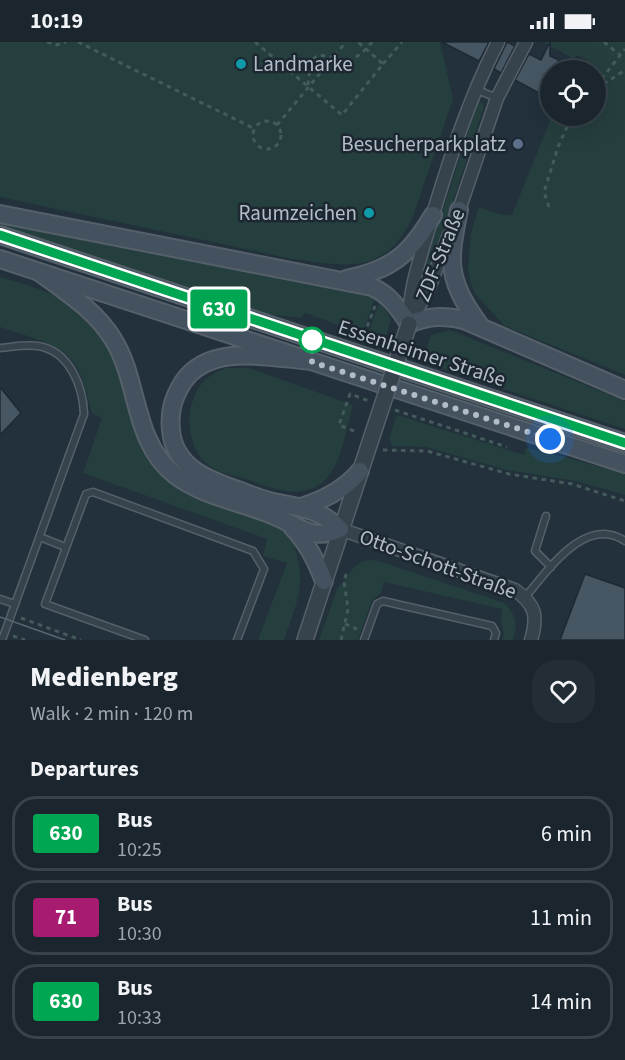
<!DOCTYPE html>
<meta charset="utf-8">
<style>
body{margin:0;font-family:"Source Sans 3",sans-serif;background:#232d35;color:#f1f3f6;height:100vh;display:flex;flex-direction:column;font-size:22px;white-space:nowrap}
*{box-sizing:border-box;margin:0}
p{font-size:20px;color:#9fa5aa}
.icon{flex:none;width:33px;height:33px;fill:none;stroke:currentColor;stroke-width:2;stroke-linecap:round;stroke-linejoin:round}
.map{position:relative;height:598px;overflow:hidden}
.details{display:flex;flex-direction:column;background:#1a252d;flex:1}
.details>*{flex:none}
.badge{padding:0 12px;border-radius:4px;font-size:21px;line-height:39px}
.tools{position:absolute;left:540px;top:18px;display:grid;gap:12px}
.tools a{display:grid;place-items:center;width:66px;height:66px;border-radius:50%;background:#1a252d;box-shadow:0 6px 24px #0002,0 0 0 2px #384249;font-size:30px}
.you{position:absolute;width:30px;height:30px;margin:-15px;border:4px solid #fff;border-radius:50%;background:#1a73e8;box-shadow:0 0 0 9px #1a73e833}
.map>.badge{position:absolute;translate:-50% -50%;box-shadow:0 0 0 3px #fff}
h2{padding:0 30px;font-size:22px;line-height:54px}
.round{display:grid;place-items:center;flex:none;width:63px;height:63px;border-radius:24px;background:#232d35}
.summary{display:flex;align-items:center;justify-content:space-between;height:102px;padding:0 30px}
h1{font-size:28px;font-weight:800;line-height:45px}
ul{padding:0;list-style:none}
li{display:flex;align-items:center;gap:18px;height:75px;margin:0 12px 9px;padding:0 18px;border:3px solid #384249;border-radius:24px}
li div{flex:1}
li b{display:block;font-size:22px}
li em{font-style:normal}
li .badge{min-width:66px;font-weight:700;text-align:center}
.status{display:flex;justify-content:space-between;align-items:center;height:42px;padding:0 30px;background:#1a252d;direction:ltr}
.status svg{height:16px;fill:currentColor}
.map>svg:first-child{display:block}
.green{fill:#253f3e}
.building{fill:#465763;stroke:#1e2933;stroke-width:1.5}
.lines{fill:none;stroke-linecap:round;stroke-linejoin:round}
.service-casing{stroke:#55606a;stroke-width:9}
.minor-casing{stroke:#55606a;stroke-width:15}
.tertiary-casing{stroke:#55606a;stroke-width:18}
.secondary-casing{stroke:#55606a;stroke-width:20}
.path{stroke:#445b5b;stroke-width:3;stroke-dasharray:4.5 4.5;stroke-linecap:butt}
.service{stroke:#36424c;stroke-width:6}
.minor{stroke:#36424c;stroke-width:12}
.tertiary{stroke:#36424c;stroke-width:15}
.secondary{stroke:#44525f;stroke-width:16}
.tram{stroke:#586773;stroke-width:1.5}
.tertiary-bridge-casing{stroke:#55606a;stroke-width:18;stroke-linecap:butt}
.tertiary-bridge{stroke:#36424c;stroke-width:15}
.line-casing{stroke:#fff;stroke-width:14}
.line{stroke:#00a651;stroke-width:9}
.walk{stroke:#b2bdc8;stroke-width:6;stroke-dasharray:0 10.8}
.culture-dot{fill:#0f9aa8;stroke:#1c2731;stroke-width:2}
.service-dot{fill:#5c6f8a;stroke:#1c2731;stroke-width:2}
.stop-dot{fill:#fff;stroke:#00a651;stroke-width:3}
.labels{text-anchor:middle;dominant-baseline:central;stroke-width:5;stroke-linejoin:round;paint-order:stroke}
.poi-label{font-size:21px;fill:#b2bdc8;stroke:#1c2731;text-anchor:end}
.street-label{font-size:21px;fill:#b2bdc8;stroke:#1c2731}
</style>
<div class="status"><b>10:19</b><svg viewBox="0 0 49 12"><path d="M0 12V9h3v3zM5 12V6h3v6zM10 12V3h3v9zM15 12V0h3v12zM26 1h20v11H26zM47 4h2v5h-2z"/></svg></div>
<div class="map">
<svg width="625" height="598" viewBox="0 0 625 598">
<rect width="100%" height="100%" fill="#22313c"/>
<g class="green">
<path d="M0,0h440l13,57 -41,120c-29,58 -69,47 -124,39l-288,-61z"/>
<path d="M543,0h82v333l-120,-49 -30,-32 -5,-13 -2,-13 3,-35 8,-26 22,8h11l40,-99h44v-46h-13l4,-10 -10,-5 -3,4z"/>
<path d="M480,60l3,1 1,4 -57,173 -4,2 -3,-1 57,-176z"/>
<path d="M0,178l375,78 -13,36 -56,-21 -4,3v2l-36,-4 -266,-88z"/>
<path d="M0,235c26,8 55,15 77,31 39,28 55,99 71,143l140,79 12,16 -5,2c12,39 1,56 -11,92h-26l29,-77 -24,-7 4,-17 -184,-66 19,-55 -10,-5c-5,-16 -8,-34 -17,-49 -12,-20 -53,-29 -75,-37z"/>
<path d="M379,261l5,4 7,12 -9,31 -17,-8z"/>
<path d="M450,288l175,71v28l-203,-67 9,-27z"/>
<path d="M225,326h24l104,37c-7,23 -11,61 -30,77 -24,20 -57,4 -83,-5 -8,-2 -19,-4 -26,-8 -30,-18 -32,-65 -9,-89 5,-5 14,-9 20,-12z"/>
<path d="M397,373l127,40 2,-7 39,9 60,17v21l-49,-14 -69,-11 -81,-23 -34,-1 -3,-8z"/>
<path d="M375,518l129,43c12,11 14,22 9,37h-11l2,-7 -3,-11 1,-13 -118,-27 -3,11 -9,7 -14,40h-39l18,-51 18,-23 8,-5z"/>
</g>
<g class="building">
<path d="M442,0h47l-10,19z"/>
<path d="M507,0l8,4 -14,27 -7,-4z"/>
<path d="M550,0v14l9,4 -6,10h-3v29l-35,-19 14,-26 12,6z"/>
<path d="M0,345l21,26 -21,22z"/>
<path d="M585,532l40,14v52h-65z"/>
</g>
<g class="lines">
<defs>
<g id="service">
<path d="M475,47l22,9"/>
<path d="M0,306c12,-1 26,-4 38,-2 32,5 45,41 46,68l-82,226"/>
<path d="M546,474l-11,35 16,16"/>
<path d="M40,495l25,10"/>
<path d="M525,555c23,-26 60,-83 100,-56"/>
<path d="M0,557l15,5"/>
<path d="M145,598l-100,-36 41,-110 7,-2 160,59 11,18 -27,71"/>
<path d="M364,598l13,-36 6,-3 109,25 4,7 -2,7"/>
</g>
<g id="minor">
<path d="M457,174l40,-118 29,-56"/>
<path d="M409,281c0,-35 12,-67 21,-99 19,-63 38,-124 68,-182"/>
<path d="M409,282l20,-36 20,-53"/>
<path d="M340,487l175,61c21,15 23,26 16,50"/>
</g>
<path id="tertiary" d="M305,598l68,-207"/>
<g id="secondary">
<path d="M459,168c-3,15 -7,32 -7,47 -1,27 14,49 29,70"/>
<path d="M0,172l372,73c18,8 26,21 37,37 19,-8 35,-9 55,-4l161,70"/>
<path d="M0,193l625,208"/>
<path d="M0,217l625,205"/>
<path d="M39,230c27,20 56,38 74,67 27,43 19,102 62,136 27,21 66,27 97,40 26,10 38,27 68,14 -7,-7 -14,-12 -23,-16 -15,-7 -32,-8 -48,-12 -11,-3 -21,-7 -31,-11 -30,-10 -64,-23 -67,-60 -2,-18 2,-32 12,-48 27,-40 88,-24 129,-21"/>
<path d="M346,237c46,-9 64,-25 87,-64"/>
<path d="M301,465c23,-7 43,-17 59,-36"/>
<path d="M293,486c15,16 23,33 31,53"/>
</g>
</defs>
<use href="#service" class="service-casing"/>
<use href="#minor" class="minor-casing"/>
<use href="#tertiary" class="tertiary-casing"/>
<use href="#secondary" class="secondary-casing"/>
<g class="path">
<path d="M47,0l9,3 10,-3"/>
<path d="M78,0l177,87"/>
<path d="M255,0l87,73 41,-51 -25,-22"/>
<path d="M604,0l16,13"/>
<path d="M383,22l19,-22"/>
<path d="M308,43l3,-24 7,-6c28,3 32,13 54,-13"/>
<path d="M596,44l29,-37"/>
<path d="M596,47l29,-19"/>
<circle cx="267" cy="93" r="14"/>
<path d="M277,83l69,-83"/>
<path d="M549,165l-5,-15 14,-45 14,-31"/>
<path d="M364,293l11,-29"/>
<path d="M395,368l112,37"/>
<path d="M354,389l-15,-6 11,-31 19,7"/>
<path d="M383,408l44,1 82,23 63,10 53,17"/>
<path d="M21,576l60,22"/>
<path d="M345,582l12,5"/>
<path d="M13,594l12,4"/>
<path d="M341,598l7,-31 -4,-28 3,-10"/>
</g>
<use href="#service" class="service"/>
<use href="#minor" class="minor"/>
<use href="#tertiary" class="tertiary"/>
<use href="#secondary" class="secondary"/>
<path class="tram" d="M0,575l65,23"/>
<defs>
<path id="tertiary-bridge" d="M373,391l36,-109"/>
</defs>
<use href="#tertiary-bridge" class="tertiary-bridge-casing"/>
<use href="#tertiary-bridge" class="tertiary-bridge"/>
</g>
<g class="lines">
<defs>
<path id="line" d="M0,193l625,208"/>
</defs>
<use href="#line" class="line-casing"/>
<use href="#line" class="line"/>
<path class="walk" d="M312,298v22l238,77"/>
</g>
<g class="culture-dot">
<circle cx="241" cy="22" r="6"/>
<circle cx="369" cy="171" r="6"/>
</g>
<circle class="service-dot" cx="518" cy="102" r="6"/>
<circle class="stop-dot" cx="312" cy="298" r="12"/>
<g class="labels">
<g class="poi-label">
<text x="253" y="22" text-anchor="start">Landmarke</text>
<text x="506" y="102">Besucherparkplatz</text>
<text x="357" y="171">Raumzeichen</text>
</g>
<g class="street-label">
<text transform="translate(440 213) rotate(-68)">ZDF-Straße</text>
<text transform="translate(422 311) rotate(18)">Essenheimer Straße</text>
<text transform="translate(438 522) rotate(20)">Otto-Schott-Straße</text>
</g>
</g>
</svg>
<div class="tools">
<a><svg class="icon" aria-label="locate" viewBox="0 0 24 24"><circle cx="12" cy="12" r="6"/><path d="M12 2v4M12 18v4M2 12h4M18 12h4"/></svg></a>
</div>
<div class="you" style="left:550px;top:397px"></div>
<b class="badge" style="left:219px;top:267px;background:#00a651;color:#fff">630</b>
</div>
<section class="details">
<div class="summary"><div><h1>Medienberg</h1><p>Walk · 2 min · 120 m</p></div><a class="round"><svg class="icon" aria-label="heart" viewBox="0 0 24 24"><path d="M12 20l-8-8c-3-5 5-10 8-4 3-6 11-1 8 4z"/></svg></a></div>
<h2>Departures</h2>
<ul>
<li><span class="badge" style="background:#00a651;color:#fff">630</span><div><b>Bus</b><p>10:25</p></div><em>6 min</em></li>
<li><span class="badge" style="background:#a71b71;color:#fff">71</span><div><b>Bus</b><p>10:30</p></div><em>11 min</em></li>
<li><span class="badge" style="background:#00a651;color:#fff">630</span><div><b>Bus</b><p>10:33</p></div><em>14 min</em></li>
</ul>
</section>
